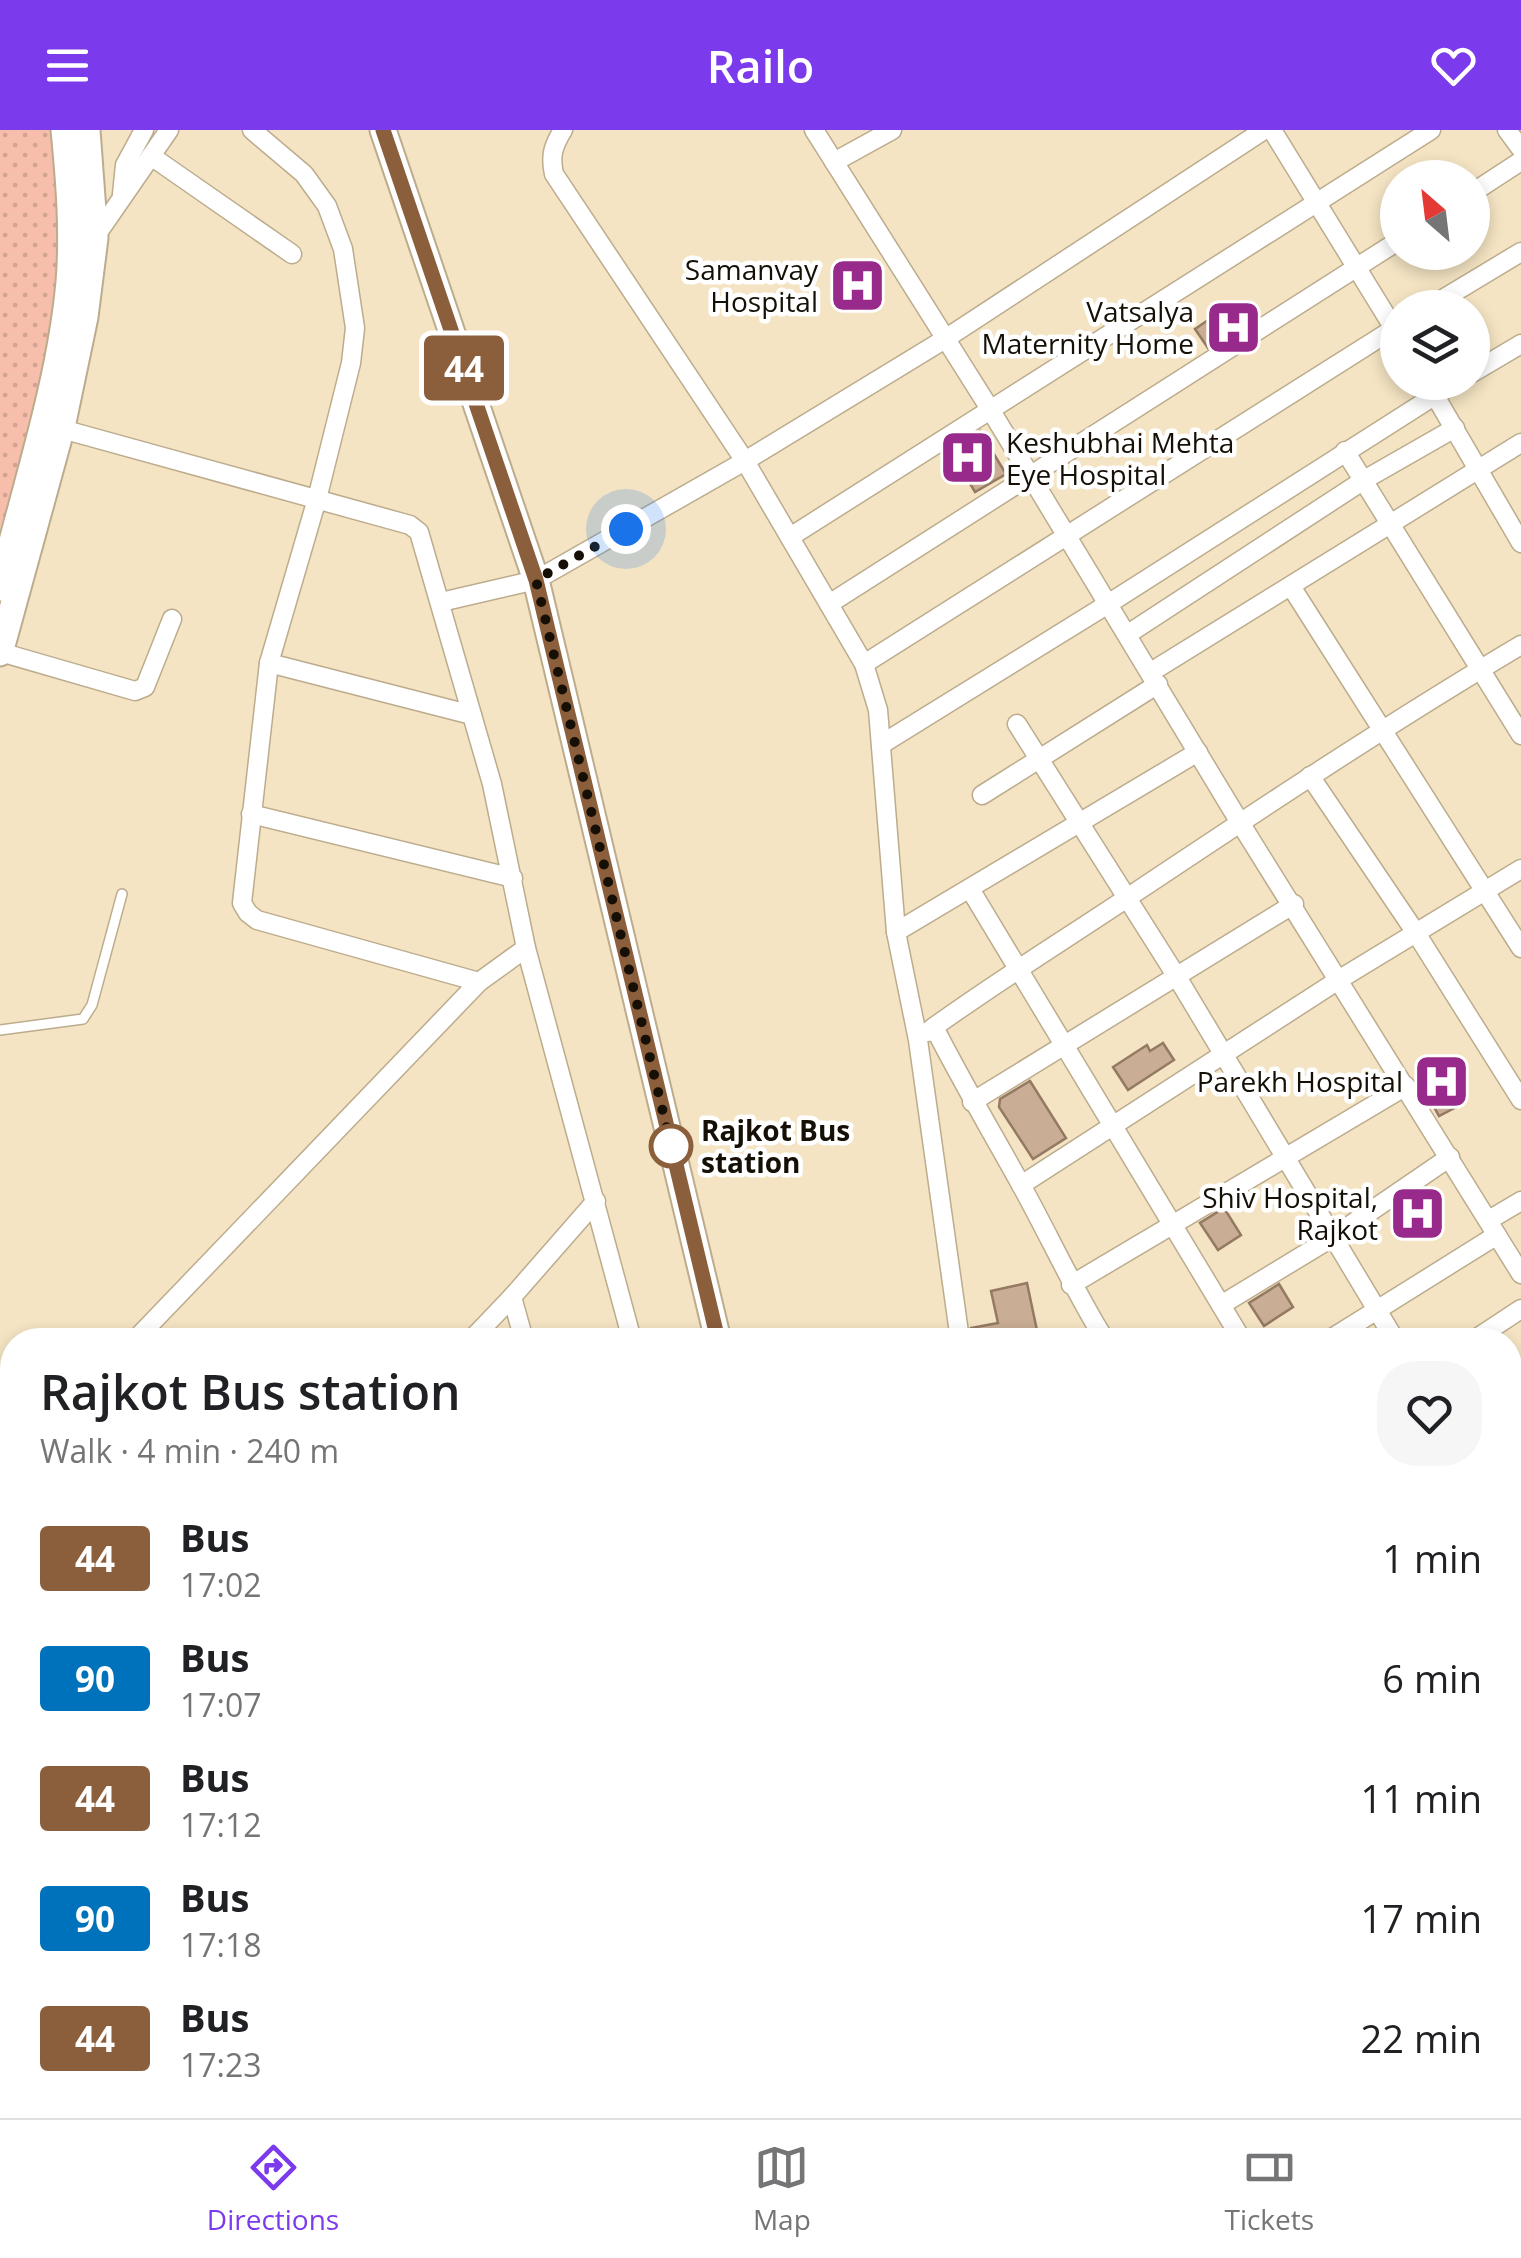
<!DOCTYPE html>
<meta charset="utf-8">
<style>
body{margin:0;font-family:"Open Sans",sans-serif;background:#f6f6f6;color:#202124;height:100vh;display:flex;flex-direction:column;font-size:38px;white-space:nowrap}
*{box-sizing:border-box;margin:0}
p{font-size:32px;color:#757577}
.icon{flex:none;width:55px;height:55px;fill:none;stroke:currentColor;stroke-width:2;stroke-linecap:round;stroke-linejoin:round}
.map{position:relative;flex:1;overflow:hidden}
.sheet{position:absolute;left:0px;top:1198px;width:1522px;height:792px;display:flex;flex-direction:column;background:#fff;border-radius:40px 40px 0 0;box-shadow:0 5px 15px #0003}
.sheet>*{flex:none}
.badge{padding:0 20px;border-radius:8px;font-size:35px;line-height:65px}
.needle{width:65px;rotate:332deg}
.controls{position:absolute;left:1380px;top:30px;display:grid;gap:20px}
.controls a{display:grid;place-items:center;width:110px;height:110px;border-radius:50%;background:#fff;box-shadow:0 5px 15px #0003;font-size:50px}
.you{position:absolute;width:50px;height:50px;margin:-25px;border:8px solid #fff;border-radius:50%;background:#1a73e8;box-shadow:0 0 0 15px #1a73e833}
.map>.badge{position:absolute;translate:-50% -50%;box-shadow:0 0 0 5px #fff}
.round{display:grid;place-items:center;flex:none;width:105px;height:105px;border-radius:40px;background:#f6f6f6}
.head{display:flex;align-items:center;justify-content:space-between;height:170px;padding:0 40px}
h1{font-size:48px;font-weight:600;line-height:75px}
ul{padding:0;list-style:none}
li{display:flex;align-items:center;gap:30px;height:120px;padding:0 40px}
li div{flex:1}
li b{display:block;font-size:38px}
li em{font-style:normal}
li .badge{min-width:110px;font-weight:700;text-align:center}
header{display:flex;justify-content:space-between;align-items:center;height:130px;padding:0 40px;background:#7c3aed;color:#fff;font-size:45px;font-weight:600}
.tabs{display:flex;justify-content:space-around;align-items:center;height:140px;border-top:2px solid #e0e0e0;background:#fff;font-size:28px;color:#757577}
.tabs a{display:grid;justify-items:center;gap:5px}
.tabs .current{color:#7c3aed}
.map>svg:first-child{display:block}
.grass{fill:url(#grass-dots)}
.building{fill:#c9ad95;stroke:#947963;stroke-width:2.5}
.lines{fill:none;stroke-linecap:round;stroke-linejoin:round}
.lane-casing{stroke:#bcac8d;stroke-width:12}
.street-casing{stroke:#bcac8d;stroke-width:21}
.secondary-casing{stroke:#bcac8d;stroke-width:29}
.lane{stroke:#fff;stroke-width:9}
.street{stroke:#fff;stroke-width:18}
.secondary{stroke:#fff;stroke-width:25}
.line-casing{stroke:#fff;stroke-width:22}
.line{stroke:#8b5e3c;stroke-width:15}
.walk{stroke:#150f05;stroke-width:10;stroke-dasharray:0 18}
.stop-dot{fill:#fff;stroke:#8b5e3c;stroke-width:5}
.labels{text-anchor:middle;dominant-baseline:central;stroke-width:9;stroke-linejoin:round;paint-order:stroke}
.poi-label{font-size:28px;fill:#150f05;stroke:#fff;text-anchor:end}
.stop-label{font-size:28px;font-weight:bold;fill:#150f05;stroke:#fff;text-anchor:start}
</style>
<header><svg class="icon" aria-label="menu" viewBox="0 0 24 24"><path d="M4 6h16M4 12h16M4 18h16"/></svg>Railo<svg class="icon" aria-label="heart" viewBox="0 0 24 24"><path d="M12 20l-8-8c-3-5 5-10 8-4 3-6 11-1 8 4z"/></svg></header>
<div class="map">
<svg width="1521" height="1988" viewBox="0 0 1521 1988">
<defs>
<pattern id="grass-dots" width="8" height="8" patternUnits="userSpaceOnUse" patternTransform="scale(2.5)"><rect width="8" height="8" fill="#f6beab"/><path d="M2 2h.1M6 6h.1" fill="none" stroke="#d2a292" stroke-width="1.8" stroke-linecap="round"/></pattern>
</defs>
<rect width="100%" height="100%" fill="#f4e4c3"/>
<path class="grass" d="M0,0h58l24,131 -82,268z"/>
<g class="building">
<path d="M863,131l18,29 -31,20 -18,-30z"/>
<path d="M1233,173l14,20 -39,25 -13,-19z"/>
<path d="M980,301l26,43 -31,18 -25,-42z"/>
<path d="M1163,913l11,17 -46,30 -15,-23 34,-22 3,6z"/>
<path d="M1441,930l23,43 -25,13 -23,-42z"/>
<path d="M1030,951l36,57 -33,21 -34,-52 1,-8z"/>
<path d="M1427,1067l12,22 -31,17 -13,-22z"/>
<path d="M1224,1078l17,27 -23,15 -18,-27z"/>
<path d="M1027,1153l12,57h-67l-1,-12 27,-5 -7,-32z"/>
<path d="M1279,1154l14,23 -29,19 -15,-23z"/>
</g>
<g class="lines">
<defs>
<path id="lane" d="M0,900l83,-11 9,-14 30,-111"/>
<g id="street">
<path d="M252,0l52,44 23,32 16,43 12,79 -4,35 -34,136 -48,164 -27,240 6,10 9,7 222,62 47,-34"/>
<path d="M563,0c-10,16 -13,26 -9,44l191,287 119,203 14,46 18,222 22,108 42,300"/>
<path d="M814,0l176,279 249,412 282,453"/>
<path d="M1272,0l126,205"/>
<path d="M1507,0l14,19"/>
<path d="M151,26l141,98"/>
<path d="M834,32l58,-32"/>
<path d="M1472,63l49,-32"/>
<path d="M122,64l3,-29 19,-35"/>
<path d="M95,107l74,-107"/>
<path d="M1428,178l93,-56"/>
<path d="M1472,243l49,-29"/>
<path d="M1427,252l94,161"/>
<path d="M51,296l359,99 9,7 73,252 34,164 106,392"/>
<path d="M1345,321l176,284"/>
<path d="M790,407l641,-407"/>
<path d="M1292,458l229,360"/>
<path d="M441,472l95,-22 209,-119 200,-122 319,-209"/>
<path d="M829,474l569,-363"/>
<path d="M1128,504l236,-154 91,-52"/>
<path d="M0,522l135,39 10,-4 27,-68"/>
<path d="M269,533l203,52"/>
<path d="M864,534l534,-338"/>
<path d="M1151,542l370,-229"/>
<path d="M1017,594l160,253 218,363"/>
<path d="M882,614l226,-140 348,-222"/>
<path d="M1310,646l106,157 105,167"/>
<path d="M982,665l176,-111"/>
<path d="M251,684l262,64"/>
<path d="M970,759l272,451"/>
<path d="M896,802l302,-180"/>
<path d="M934,897c64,-46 130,-87 196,-131 129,-86 258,-172 391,-251"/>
<path d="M928,902l6,-5c27,53 57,104 86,156 29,52 53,106 85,157"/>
<path d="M972,972l322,-198"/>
<path d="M1021,1055l319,-206 181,-110"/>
<path d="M1489,1090l32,-19"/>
<path d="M1071,1155l335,-199"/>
<path d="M1221,1175l112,-68 117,-80"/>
<path d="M135,1210l344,-358"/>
<path d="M471,1210l41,-43"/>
<path d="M524,1210l-12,-43 84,-96"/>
<path d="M1329,1210l168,-105"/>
<path d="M1474,1210l47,-31"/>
<path d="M0,1449l12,12"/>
<path d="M0,1591l12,13"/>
<path d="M1510,1709l11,21"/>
<path d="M0,1727l12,-15"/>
<path d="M1510,1750l11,-4"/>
<path d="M0,1856l12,11"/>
<path d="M1510,1859l11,-4"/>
<path d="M1510,1966l11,-4"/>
<path d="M142,1978l13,10"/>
<path d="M1167,1978l4,10"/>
<path d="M1288,1978l4,10"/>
<path d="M1397,1978l4,10"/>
<path d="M56,1988l8,-10"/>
<path d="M277,1988l9,-10"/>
<path d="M1450,1988l29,-10"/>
</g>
<g id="secondary">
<path d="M383,0l153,450 182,760"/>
<path d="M0,458c24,-99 60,-205 69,-306 4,-51 0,-101 -5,-152"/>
<path d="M0,523l62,-226 23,-110 10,-79 -8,-108"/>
<path d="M0,1335l12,12"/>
<path d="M1510,1335l11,-4"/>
<path d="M0,1358l12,13"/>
<path d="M643,1978l7,10"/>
<path d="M669,1978l7,10"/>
<path d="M959,1978l4,10"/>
</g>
</defs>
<use href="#lane" class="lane-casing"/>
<use href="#street" class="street-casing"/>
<use href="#secondary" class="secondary-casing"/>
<use href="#lane" class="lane"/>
<use href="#street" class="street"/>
<use href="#secondary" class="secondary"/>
</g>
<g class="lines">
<defs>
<path id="line" d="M383,0l153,450 182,760"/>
</defs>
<use href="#line" class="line-casing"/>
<use href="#line" class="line"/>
<path class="walk" d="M626,399l-90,51 136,570 -1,-4"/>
</g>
<defs>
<symbol id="hospital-square" viewBox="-11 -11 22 22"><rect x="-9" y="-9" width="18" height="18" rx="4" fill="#972a8b" stroke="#fff"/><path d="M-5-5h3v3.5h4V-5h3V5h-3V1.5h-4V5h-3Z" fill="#fff"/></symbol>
</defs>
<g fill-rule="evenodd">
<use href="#hospital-square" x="826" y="124" width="63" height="63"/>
<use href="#hospital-square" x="1202" y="166" width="63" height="63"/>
<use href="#hospital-square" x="936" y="296" width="63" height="63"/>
<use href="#hospital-square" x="1410" y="920" width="63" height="63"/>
<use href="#hospital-square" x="1386" y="1052" width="63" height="63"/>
</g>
<circle class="stop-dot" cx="671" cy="1016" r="20"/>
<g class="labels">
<g class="poi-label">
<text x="818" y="139">Samanvay<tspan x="818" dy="32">Hospital</tspan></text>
<text x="1194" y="181">Vatsalya<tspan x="1194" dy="32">Maternity Home</tspan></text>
<text x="1006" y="312" text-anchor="start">Keshubhai Mehta<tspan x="1006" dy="32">Eye Hospital</tspan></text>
<text x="1403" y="951">Parekh Hospital</text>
<text x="1378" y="1067">Shiv Hospital,<tspan x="1378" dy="32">Rajkot</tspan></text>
</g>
<g class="stop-label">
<text x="701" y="1000">Rajkot Bus<tspan x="701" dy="32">station</tspan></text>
</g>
</g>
</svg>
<div class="controls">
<a><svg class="needle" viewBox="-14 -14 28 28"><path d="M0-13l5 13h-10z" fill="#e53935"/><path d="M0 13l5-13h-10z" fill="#757577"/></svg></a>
<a><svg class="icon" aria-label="layers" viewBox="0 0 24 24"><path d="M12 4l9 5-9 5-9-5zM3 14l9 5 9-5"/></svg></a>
</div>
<div class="you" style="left:626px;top:399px"></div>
<b class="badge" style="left:464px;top:238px;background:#8b5e3c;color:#fff">44</b>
<section class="sheet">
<div class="head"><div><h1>Rajkot Bus station</h1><p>Walk · 4 min · 240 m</p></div><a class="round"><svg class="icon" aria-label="heart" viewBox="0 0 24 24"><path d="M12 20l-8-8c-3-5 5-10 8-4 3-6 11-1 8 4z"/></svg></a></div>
<ul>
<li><span class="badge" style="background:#8b5e3c;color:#fff">44</span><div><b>Bus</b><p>17:02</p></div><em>1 min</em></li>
<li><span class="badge" style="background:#0072bc;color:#fff">90</span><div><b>Bus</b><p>17:07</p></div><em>6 min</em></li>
<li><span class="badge" style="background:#8b5e3c;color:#fff">44</span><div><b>Bus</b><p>17:12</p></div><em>11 min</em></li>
<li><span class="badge" style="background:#0072bc;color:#fff">90</span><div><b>Bus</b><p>17:18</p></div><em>17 min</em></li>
<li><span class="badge" style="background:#8b5e3c;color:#fff">44</span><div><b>Bus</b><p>17:23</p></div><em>22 min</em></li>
</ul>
</section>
</div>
<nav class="tabs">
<a class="current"><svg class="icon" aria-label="directions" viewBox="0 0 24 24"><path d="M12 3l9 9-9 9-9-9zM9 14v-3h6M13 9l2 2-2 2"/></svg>Directions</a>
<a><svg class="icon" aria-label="map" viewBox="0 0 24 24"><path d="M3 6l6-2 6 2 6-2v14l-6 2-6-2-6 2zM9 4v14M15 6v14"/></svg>Map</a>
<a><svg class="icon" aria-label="tickets" viewBox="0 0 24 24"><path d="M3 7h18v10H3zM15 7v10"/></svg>Tickets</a>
</nav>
